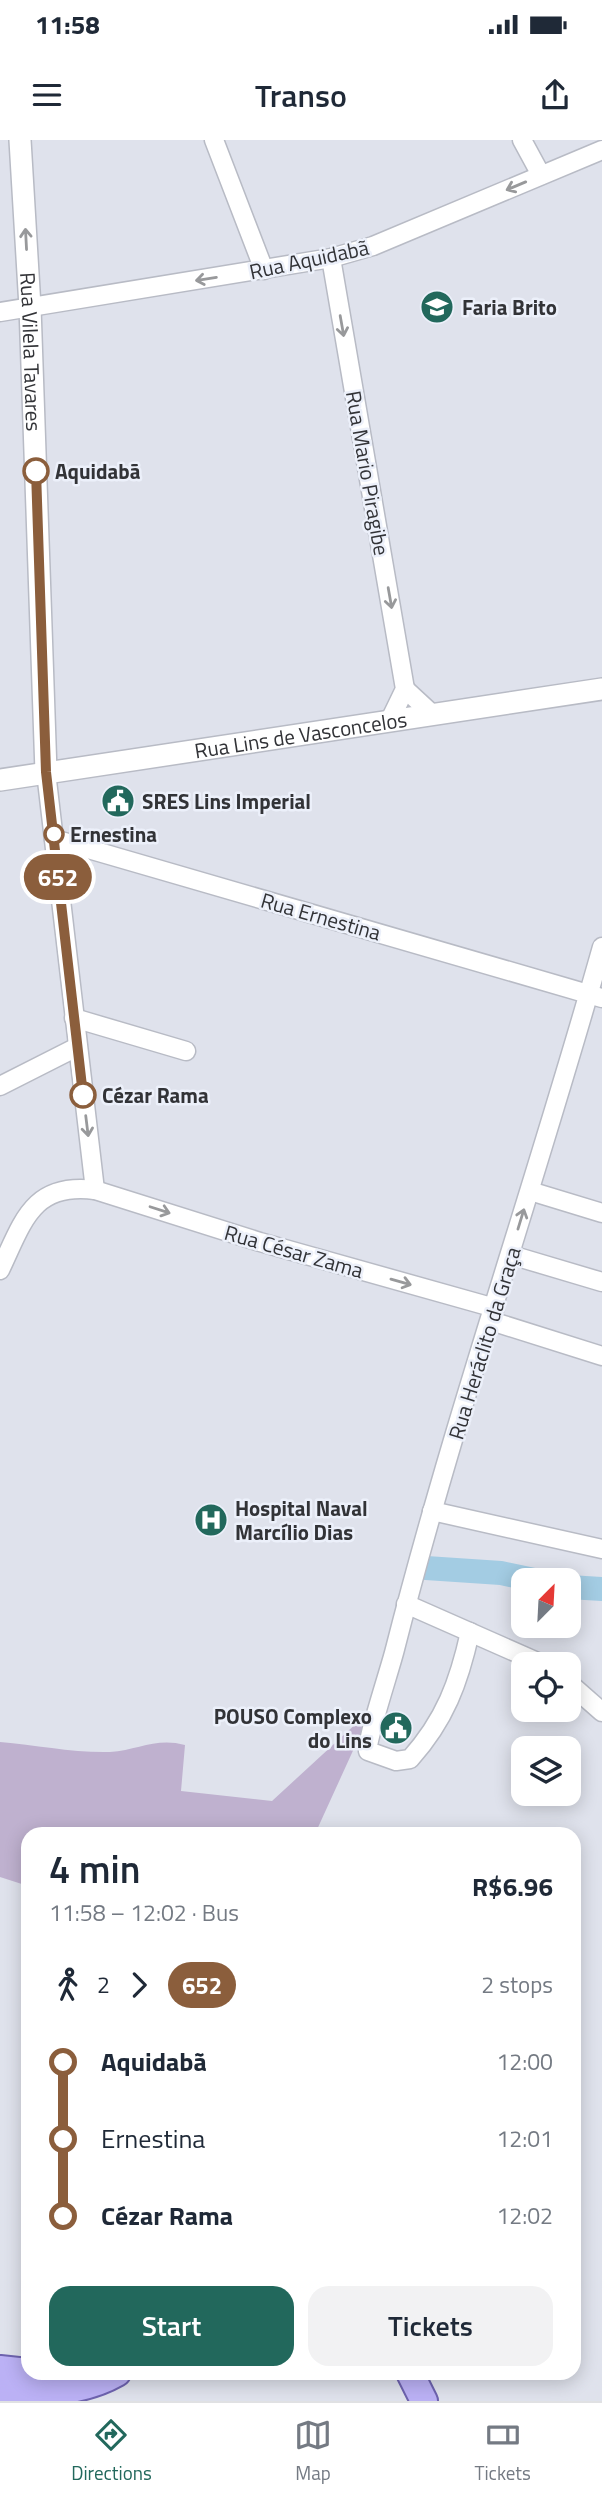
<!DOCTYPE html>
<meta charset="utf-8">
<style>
body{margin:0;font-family:"Titillium Web",sans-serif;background:#f2f2f3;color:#1f2937;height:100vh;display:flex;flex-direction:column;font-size:26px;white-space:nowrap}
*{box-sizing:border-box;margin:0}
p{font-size:23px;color:#747a83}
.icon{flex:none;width:38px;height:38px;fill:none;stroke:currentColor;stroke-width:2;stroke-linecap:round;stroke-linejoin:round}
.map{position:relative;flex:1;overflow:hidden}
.drawer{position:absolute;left:21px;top:1687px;width:560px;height:553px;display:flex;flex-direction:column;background:#fff;border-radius:21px;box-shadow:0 4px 18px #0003}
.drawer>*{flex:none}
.badge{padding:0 14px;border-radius:23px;font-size:24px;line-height:46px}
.needle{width:46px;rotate:24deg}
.buttons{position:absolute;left:511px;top:1428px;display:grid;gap:14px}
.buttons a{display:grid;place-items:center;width:70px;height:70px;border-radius:14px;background:#fff;box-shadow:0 4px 18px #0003;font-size:35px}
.map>.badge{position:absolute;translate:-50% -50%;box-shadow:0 0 0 4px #fff}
.legs{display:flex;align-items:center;gap:10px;height:77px;padding:0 28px;font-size:23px}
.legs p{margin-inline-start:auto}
.summary{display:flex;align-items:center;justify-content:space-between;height:119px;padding:0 28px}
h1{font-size:38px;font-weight:600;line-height:52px}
.action{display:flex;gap:14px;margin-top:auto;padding:14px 28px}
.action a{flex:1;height:80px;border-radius:21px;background:#22685c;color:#fff;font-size:28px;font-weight:600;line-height:80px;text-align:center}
.action a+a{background:#f2f2f3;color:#1f2937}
ul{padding:0 28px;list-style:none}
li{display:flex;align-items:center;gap:24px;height:77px;font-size:26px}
li i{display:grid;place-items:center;width:10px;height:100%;margin:0 9px;background:currentColor}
li i::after{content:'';width:18px;height:18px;margin:-9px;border:5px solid;border-radius:50%;background:#fff}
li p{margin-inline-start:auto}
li:first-child i{background:linear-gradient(#0000 50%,currentColor 0)}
li:last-child i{background:linear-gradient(currentColor 50%,#0000 0)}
.status{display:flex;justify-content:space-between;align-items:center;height:49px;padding:0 35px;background:#fff;direction:ltr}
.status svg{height:19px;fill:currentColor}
header{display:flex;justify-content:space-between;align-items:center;height:91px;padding:0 28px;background:#fff;font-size:32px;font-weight:600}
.tabs{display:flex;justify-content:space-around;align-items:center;height:98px;border-top:2px solid #e0e1e3;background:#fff;font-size:19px;color:#747a83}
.tabs a{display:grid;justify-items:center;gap:4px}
.tabs .current{color:#22685c}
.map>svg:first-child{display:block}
.green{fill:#bfb1cf}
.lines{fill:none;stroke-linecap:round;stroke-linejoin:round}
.river{stroke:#a3cce3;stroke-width:24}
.minor-casing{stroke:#b8bbc5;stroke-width:21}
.tertiary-casing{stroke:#b8bbc5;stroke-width:24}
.primary-casing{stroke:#6e63af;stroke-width:30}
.minor{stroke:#fff;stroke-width:18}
.tertiary{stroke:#fff;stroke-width:21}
.primary{stroke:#bbb1f5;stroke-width:26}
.oneway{stroke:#98999b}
.line-1-casing{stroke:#fff;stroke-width:16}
.line-1{stroke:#8b5e3c;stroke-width:10}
.stop-1-dot{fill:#fff;stroke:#8b5e3c;stroke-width:3.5}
.labels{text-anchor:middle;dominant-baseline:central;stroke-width:5;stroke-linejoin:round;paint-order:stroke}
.street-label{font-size:21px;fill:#323337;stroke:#ecf0fa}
.poi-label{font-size:21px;font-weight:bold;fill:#323337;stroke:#ecf0fa;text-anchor:start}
.stop-label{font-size:21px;font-weight:bold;fill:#323337;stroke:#ecf0fa;text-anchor:start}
</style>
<div class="status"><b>11:58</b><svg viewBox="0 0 49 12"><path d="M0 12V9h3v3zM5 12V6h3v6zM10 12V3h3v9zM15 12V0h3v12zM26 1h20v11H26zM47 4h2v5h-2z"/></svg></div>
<header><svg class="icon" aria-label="menu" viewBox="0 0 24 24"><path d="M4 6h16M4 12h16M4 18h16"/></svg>Transo<svg class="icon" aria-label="share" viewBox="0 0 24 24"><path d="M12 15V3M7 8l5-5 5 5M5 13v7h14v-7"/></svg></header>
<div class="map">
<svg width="602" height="2261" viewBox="0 0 602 2261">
<rect width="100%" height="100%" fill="#dfe2ec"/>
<path class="green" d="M372,1569l-57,125h-287v52l-28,-9v-135c36,3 74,11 110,10 28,-2 47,-15 75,-7l-4,46 91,10z"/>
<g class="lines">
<g class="river">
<path d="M426,1428l75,5 33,7"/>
<path d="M569,1447l33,2"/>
</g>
<defs>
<g id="minor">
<path d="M214,0l50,130"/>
<path d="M522,0l19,35"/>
<path d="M331,118l74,431 -15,31"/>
<path d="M0,172l331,-54 42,-12 229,-96"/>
<path d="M405,549l26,24"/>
<path d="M46,632l49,418"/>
<path d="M54,699l548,159"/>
<path d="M74,878l112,33"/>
<path d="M0,946l77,-39"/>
<path d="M530,1051l72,22"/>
<path d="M511,1115l91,27"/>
<path d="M0,1130c23,-48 32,-88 95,-80l165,52 235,66"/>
<path d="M491,1181l111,35"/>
<path d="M432,1371l170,38"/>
<path d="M406,1464l136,60"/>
<path d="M470,1492c-11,50 -25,88 -60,127l-14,2 -28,-10c-2,-10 23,-85 27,-102 60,-236 141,-467 207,-702"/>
<path d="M569,1543l33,29"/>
</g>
<g id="tertiary">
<path id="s1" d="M20,0l10,167 16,465"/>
<path id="s2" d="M0,640l602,-91"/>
</g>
<g id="primary">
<path d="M0,2229l28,3"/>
<path d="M410,2233l14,28"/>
<path d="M0,2249c41,4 80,5 117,-16"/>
</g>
</defs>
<use href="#minor" class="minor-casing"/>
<use href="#tertiary" class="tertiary-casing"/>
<use href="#primary" class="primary-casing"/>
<use href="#minor" class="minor"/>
<use href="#tertiary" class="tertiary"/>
<use href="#primary" class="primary"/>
</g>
<defs><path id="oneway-shaft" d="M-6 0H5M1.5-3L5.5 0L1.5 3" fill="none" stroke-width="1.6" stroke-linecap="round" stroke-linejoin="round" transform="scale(1.75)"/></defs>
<g class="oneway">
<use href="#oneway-shaft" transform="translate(516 46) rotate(157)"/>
<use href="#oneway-shaft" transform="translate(26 99) rotate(-93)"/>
<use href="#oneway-shaft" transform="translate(206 139) rotate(171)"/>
<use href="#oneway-shaft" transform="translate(342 186) rotate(80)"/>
<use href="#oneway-shaft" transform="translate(390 458) rotate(80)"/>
<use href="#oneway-shaft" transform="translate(87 986) rotate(83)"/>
<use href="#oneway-shaft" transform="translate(160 1070) rotate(18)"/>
<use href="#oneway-shaft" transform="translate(521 1079) rotate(-73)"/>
<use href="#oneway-shaft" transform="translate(401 1142) rotate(16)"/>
</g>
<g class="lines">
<defs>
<path id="line-1" d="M36,331l10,301 37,323"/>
</defs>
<use href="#line-1" class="line-1-casing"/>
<use href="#line-1" class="line-1"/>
</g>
<defs>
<symbol id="school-disc" viewBox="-11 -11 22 22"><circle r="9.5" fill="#22685c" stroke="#ecf0fa"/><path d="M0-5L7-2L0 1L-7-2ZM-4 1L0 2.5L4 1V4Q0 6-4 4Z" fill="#fff"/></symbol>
<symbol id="civic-disc" viewBox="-11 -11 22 22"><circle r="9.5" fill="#22685c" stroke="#ecf0fa"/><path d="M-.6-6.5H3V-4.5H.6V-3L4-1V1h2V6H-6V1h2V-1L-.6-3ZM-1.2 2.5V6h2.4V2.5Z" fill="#fff"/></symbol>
<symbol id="hospital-disc" viewBox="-11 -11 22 22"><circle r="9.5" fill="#22685c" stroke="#ecf0fa"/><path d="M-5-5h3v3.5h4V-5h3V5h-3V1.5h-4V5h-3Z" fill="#fff"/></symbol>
</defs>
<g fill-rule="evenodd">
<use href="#school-disc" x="418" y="148" width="38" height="38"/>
<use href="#civic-disc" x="99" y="642" width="38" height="38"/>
<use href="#hospital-disc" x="192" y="1361" width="38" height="38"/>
<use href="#civic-disc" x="377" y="1569" width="38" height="38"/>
</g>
<g class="stop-1-dot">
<circle cx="36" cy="331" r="12"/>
<circle cx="54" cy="694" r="9"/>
<circle cx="83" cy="955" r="12"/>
</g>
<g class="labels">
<g class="street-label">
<text transform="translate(309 119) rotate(-12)">Rua Aquidabã</text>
<text stroke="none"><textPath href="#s1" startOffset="212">Rua Vilela Tavares</textPath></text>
<text transform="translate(368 333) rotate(80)">Rua Mario Piragibe</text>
<text stroke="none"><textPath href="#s2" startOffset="304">Rua Lins de Vasconcelos</textPath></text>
<text transform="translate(321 776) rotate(16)">Rua Ernestina</text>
<text transform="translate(294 1111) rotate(16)">Rua César Zama</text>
<text transform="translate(484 1203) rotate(-73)">Rua Heráclito da Graça</text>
</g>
<g class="poi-label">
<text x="462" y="167">Faria Brito</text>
<text x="142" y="661">SRES Lins Imperial</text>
<text x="235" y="1368">Hospital Naval<tspan x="235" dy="24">Marcílio Dias</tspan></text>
<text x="372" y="1576" text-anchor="end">POUSO Complexo<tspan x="372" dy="24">do Lins</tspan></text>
</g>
<g class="stop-label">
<text x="55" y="331">Aquidabã</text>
<text x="70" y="694">Ernestina</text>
<text x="102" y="955">Cézar Rama</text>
</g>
</g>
</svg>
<div class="buttons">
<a><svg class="needle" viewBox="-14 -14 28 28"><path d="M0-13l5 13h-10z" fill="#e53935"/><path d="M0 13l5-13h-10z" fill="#747a83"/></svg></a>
<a><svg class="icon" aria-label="locate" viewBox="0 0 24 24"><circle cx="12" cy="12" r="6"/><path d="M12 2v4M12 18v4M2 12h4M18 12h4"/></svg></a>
<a><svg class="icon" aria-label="layers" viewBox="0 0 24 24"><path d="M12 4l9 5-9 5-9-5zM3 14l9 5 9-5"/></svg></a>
</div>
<b class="badge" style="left:58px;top:737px;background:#8b5e3c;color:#fff">652</b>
<section class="drawer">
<div class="summary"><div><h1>4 min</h1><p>11:58 – 12:02 · Bus</p></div><b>R$6.96</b></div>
<div class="legs"><svg class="icon" aria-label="walk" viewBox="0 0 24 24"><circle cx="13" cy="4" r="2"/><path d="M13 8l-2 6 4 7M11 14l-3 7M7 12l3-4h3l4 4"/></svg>2<svg class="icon" aria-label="forward" viewBox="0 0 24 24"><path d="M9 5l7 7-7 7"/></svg><b class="badge" style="background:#8b5e3c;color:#fff">652</b><p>2 stops</p></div>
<ul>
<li><i style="color:#8b5e3c"></i><b>Aquidabã</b><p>12:00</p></li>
<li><i style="color:#8b5e3c"></i><span>Ernestina</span><p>12:01</p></li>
<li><i style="color:#8b5e3c"></i><b>Cézar Rama</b><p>12:02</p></li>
</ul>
<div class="action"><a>Start</a><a>Tickets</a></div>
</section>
</div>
<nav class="tabs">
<a class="current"><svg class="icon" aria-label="directions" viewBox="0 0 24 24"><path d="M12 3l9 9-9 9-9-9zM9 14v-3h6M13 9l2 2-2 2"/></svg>Directions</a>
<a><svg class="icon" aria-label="map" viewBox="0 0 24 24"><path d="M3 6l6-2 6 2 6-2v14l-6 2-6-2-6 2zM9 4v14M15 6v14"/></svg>Map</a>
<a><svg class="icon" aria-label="tickets" viewBox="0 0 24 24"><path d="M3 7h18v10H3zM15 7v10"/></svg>Tickets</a>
</nav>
